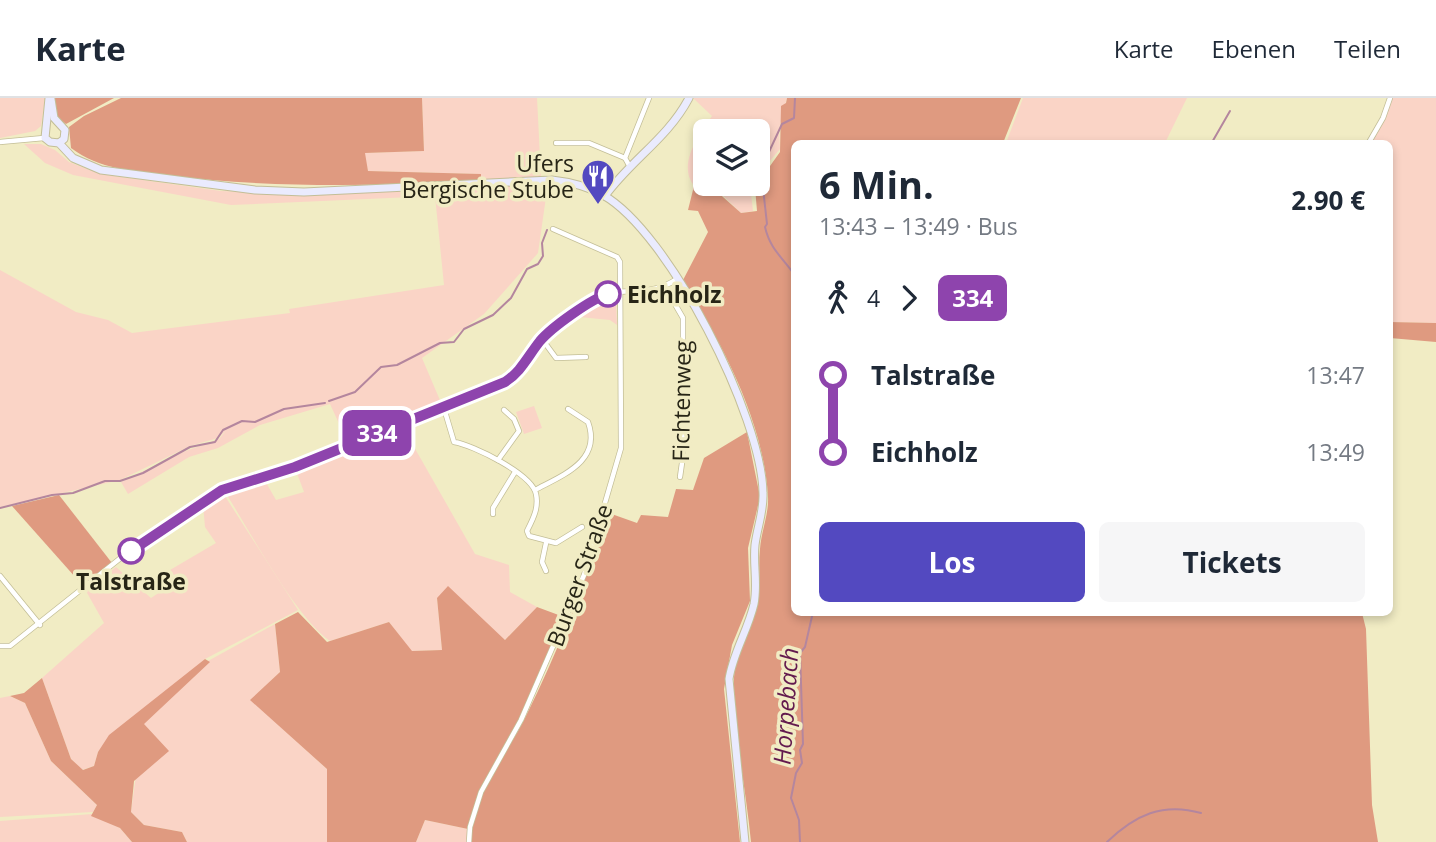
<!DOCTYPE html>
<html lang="de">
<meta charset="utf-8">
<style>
body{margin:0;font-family:"Open Sans",sans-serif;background:#f6f6f7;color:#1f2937;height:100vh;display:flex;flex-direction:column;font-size:26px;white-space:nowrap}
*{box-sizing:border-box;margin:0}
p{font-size:23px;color:#747a83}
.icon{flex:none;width:38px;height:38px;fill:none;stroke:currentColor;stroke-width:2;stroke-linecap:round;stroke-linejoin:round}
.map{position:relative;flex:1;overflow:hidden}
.side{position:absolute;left:791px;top:42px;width:602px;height:476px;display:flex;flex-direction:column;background:#fff;border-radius:10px;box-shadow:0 4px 10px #0003}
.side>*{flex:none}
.badge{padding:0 14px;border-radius:10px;font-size:24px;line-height:46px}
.controls{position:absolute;left:693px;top:21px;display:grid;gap:14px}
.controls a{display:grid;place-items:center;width:77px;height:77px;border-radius:10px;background:#fff;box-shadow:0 4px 10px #0003;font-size:35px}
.map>.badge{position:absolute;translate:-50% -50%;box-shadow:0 0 0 4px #fff}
.legs{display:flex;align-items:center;gap:10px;height:77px;padding:0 28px;font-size:23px}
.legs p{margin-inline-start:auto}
.summary{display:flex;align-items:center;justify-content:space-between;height:119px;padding:0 28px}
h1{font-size:38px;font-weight:700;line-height:52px}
.cta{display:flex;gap:14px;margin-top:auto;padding:14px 28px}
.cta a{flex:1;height:80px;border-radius:10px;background:#5349c0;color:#fff;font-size:28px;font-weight:700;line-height:80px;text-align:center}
.cta a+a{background:#f6f6f7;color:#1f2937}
ul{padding:0 28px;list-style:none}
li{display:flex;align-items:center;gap:24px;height:77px;font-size:26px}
li i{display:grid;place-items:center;width:10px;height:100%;margin:0 9px;background:currentColor}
li i::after{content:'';width:18px;height:18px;margin:-9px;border:5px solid;border-radius:50%;background:#fff}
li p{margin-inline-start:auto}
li:first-child i{background:linear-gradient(#0000 50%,currentColor 0)}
li:last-child i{background:linear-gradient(currentColor 50%,#0000 0)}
header{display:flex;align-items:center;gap:42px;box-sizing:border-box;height:98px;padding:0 35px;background:#fff;border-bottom:2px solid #e0e1e3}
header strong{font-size:33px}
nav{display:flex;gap:38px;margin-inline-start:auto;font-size:24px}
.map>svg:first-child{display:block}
.green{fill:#fad4c6}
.forest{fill:#df9a80}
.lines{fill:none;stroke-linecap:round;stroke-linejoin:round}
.stream{stroke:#b4869e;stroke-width:2}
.street-casing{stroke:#c3be97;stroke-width:6}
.secondary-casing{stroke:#c3be97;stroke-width:9}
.street{stroke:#fff;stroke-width:4.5}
.secondary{stroke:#eaebfe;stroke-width:7}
.line-1-casing{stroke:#fff;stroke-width:16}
.line-1{stroke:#8e44ad;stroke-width:10}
.stop-1-dot{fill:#fff;stroke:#8e44ad;stroke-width:3.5}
.labels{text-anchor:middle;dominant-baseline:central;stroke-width:7;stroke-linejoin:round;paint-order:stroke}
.poi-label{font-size:23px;fill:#272516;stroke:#f1ecc4;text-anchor:end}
.stop-label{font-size:23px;font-weight:bold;fill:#272516;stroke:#f1ecc4;text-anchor:start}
.street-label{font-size:23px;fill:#272516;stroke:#f1ecc4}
.water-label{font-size:24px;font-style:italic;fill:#631a4e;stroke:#f1ecc4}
</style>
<header>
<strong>Karte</strong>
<nav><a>Karte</a><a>Ebenen</a><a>Teilen</a></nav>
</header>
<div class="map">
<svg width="1436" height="744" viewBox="0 0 1436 744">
<rect width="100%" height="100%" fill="#f1ecc4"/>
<g class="green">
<path d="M0,0h45l-4,28 -6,5 -35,7z"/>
<path d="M422,0h115l4,79 -60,5 -1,-8 -112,-3 -4,-18 60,-2z"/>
<path d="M693,0h94l-8,31 1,20 -22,26v-44h-53v50l-11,5c-17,-22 5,-51 18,-70z"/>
<path d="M1023,0h164l-22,45h-159z"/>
<path d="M1391,0h45v225l-46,-1v-178h-21l18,-30z"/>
<path d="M24,46h17l14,6 14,12 31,12 121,17 62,2 265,-10 -10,70 -54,61 -62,44 20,47 -94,38 -18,-39 -70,21 -42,23 -29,9 -61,37 -7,-12 62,-30 36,-13 7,-8 -8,7 -28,8 -70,34 -120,27v-237l76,42 32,8 24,13 158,-20 -1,-4 155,-24 -9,-89 -204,9 -158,-30 -28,-12z"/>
<path d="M711,86h39l3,27 -12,2z"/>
<path d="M613,200l3,3 1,24 -7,-5 -31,-3z"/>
<path d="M534,308l8,22 -18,6 -8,-22z"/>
<path d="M401,326l74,130 34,11 1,27 27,15 -32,33 -68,-42 5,52 -31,1 -22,-29 -59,19c-35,-24 -80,-110 -105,-149l39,-13 12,21 28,-8 -9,-24 56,-19z"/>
<path d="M223,395l75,117 -93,49 -107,93 -4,14 -12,4 -11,-11 -29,-81 62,-55 -18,-32 30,-24 35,31 27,-18 -8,-10 46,-27 -11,-16 -2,-23z"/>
<path d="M275,526l5,48 -29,28 76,69v73h-140l-5,-10 -38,-7 -13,-13 12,-88 65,-63z"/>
<path d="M10,598l15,7 26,58 46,44 -4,7 -93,5v-119z"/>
<path d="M92,716l28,14 12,14h-132v-21z"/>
<path d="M425,722l43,9 -1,13h-51z"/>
</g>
<g class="forest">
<path d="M53,0h61l-48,26 -9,-7z"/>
<path d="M121,0h301l2,53 -59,2 3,18 113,3v8c-105,3 -209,7 -314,-7 -35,-5 -67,-5 -96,-27l-2,-21 15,-11z"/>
<path d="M787,0h234l-18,45 -209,1v468l568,1 4,16 6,176 6,37h-627c-5,-55 -18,-109 -17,-164 1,-27 20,-50 24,-76 3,-17 0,-35 2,-53 1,-17 9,-35 8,-52 -4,-74 -46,-156 -86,-215l26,-50 -10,-21 -10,-1 6,-24 11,-5 36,32 16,-2 -2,-24 25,-35 1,-46 5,-3z"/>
<path d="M1390,224l46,1v19l-46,-4z"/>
<path d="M747,334l13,65 -12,51 2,53 -18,44 -8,44 16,153h-269c2,-49 34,-84 55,-126 32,-65 60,-134 80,-204l31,11 4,-8 27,2 8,-28 17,1 11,-32z"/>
<path d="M59,397l53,68 -28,24 -72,-81z"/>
<path d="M448,488l57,54 32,-33 27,10 -47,107 -33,58 -16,47 -43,-9 -9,22h-89v-73l-77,-69 30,-28 -5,-48 23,-12 29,30 62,-20 23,29 30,-1 -5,-52z"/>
<path d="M205,561l5,3 -66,62 25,27 -35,30 -3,31 13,13 38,7 5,10h-55l-12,-14 -29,-12 6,-11 -46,-44 -26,-58 -15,-7 14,-3 18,-15 29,81 12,11 11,-4 4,-14 11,-17z"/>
</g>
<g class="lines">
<g class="stream">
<path d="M1211,46l19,-33"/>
<path d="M761,71l21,-45 12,-6 1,-20"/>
<path d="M762,81l5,45 -2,3c5,22 17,30 29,47"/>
<path d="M329,303l26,-9 26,-25 16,-2 43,-22 14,-1 10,-13 29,-14 18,-17 16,-29 11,-5 5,-8 -1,-13 5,-13"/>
<path d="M0,410l52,-13 21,-2 32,-12h15l23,-8 47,-26 25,-5 8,-12 19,-9 13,1 29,-13 41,-6"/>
<path d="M800,744l-1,-22 -8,-22 5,-25 6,-10 -2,-13 3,-6 -3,-91 5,-6 8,-35"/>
<path d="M1107,744c28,-27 56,-40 94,-29"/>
</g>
<defs>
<g id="street">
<path d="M0,44l44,-4"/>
<path d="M556,45h33l36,15"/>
<path d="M1368,46l15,-26 7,-20"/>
<path d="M630,69l-5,-9 24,-60"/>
<path d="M665,189l18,31v138l-3,21"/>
<path d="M542,241l14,19 30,-1"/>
<path d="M443,307l11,37c19,3 78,32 82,52 3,14 -3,25 -9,37l2,5 27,7 26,-16"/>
<path d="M498,362l21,-29 -5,-12 -10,-9"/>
<path d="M535,392c28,-15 67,-29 53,-68l-20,-13"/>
<path d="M493,416v-6l22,-36"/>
<path d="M546,473l-4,-9 4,-19"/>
<path d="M0,478l40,49"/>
<path d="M0,548h10l132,-105 80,-51 73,-23 210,-85c17,-11 23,-30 38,-44 15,-14 35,-29 52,-39 27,-15 50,1 82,-20"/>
<path d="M469,744l1,-15 11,-35 40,-72 63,-145 37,-127 -1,-186 -3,-5 -64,-28"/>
</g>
<g id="secondary">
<path d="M49,0l-4,40 5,4 9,1 14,15 28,12 154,20 49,2 248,-12c18,2 35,6 51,15 66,37 159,222 160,298 1,18 -6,35 -8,52 -2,20 3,39 -1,59 -6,26 -21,49 -25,75l16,163"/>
<path d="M51,1l3,19 11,12 -1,9 -5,4"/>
<path d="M605,98c26,-36 63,-58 84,-98"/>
</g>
</defs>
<use href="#street" class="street-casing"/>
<use href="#secondary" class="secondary-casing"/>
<use href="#street" class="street"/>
<use href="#secondary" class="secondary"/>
</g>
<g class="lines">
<defs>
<path id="line-1" d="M131,453l91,-61 73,-23 210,-85c16,-10 23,-26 35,-41 12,-14 51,-42 68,-47"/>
</defs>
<use href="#line-1" class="line-1-casing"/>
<use href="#line-1" class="line-1"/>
</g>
<defs>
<symbol id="restaurant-pin" viewBox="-11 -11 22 30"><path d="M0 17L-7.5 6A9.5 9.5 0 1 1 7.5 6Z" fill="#5349c0" stroke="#f1ecc4"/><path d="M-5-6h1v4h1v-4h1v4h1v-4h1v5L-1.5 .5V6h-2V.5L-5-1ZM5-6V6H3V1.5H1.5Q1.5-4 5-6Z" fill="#fff"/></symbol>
</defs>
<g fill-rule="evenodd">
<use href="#restaurant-pin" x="579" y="59" width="38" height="52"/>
</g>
<g class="stop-1-dot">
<circle cx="608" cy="196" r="12"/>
<circle cx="131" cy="453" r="12"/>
</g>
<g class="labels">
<g class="poi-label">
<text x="574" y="65">Ufers<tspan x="574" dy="26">Bergische Stube</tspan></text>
</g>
<g class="stop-label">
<text x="627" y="196">Eichholz</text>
<text x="131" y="483" text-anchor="middle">Talstraße</text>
</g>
<g class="street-label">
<text transform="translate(681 303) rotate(-89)">Fichtenweg</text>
<text transform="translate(579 477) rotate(-70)">Burger Straße</text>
</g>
<g class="water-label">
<text transform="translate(785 608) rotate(-86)">Horpebach</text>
</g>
</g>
</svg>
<div class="controls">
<a><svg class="icon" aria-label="layers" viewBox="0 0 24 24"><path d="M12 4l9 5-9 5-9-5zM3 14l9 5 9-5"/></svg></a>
</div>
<b class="badge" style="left:377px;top:335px;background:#8e44ad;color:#fff">334</b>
<section class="side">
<div class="summary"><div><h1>6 Min.</h1><p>13:43 – 13:49 · Bus</p></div><b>2.90 €</b></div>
<div class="legs"><svg class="icon" aria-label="walk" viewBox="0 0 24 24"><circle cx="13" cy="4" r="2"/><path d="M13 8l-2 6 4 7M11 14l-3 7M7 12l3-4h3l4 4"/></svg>4<svg class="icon" aria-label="forward" viewBox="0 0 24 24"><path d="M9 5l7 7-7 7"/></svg><b class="badge" style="background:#8e44ad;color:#fff">334</b></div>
<ul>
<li><i style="color:#8e44ad"></i><b>Talstraße</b><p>13:47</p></li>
<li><i style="color:#8e44ad"></i><b>Eichholz</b><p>13:49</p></li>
</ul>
<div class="cta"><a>Los</a><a>Tickets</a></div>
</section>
</div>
